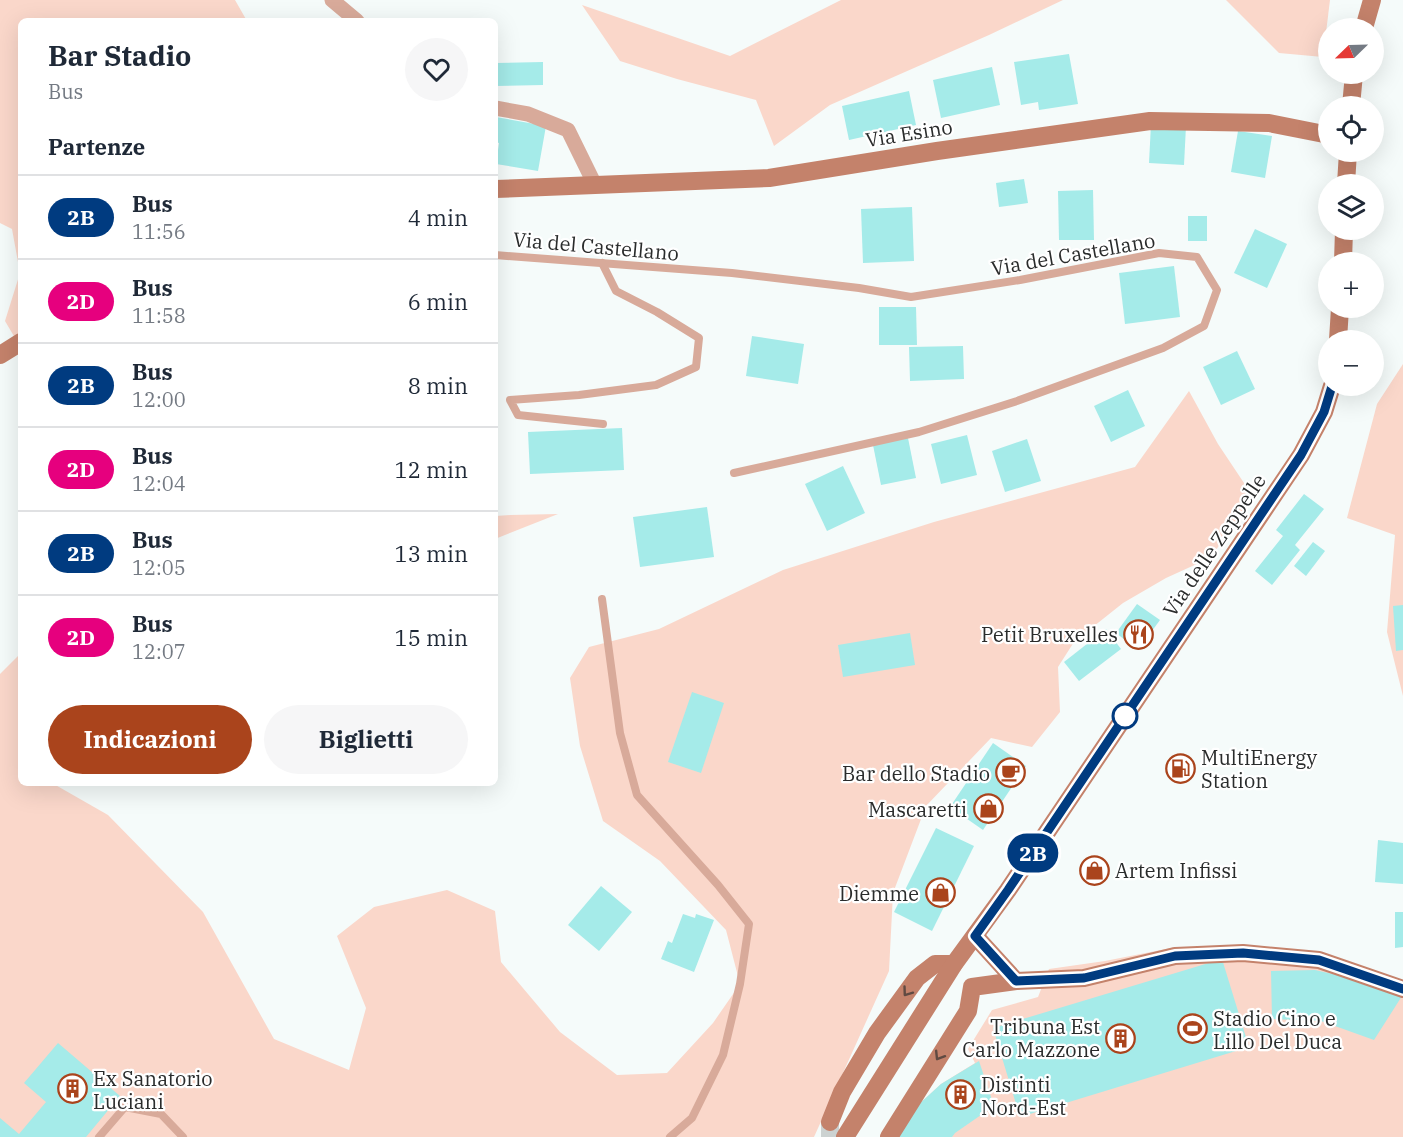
<!DOCTYPE html>
<html lang="it">
<meta charset="utf-8">
<style>
body{margin:0;font-family:"IBM Plex Serif",serif;background:#f6f6f7;color:#1f2937;height:100vh;display:flex;flex-direction:column;font-size:22px;white-space:nowrap}
*{box-sizing:border-box;margin:0}
p{font-size:20px;color:#747a83}
.icon{flex:none;width:33px;height:33px;fill:none;stroke:currentColor;stroke-width:2;stroke-linecap:round;stroke-linejoin:round}
.map{position:relative;flex:1;overflow:hidden}
.drawer{position:absolute;left:18px;top:18px;width:480px;height:768px;display:flex;flex-direction:column;background:#fff;border-radius:9px;box-shadow:0 6px 24px #0002}
.drawer>*{flex:none}
.badge{padding:0 12px;border-radius:20px;font-size:21px;line-height:39px}
.needle{width:39px;rotate:247deg}
.buttons{position:absolute;left:1318px;top:18px;display:grid;gap:12px}
.buttons a{display:grid;place-items:center;width:66px;height:66px;border-radius:50%;background:#fff;box-shadow:0 6px 24px #0002;font-size:30px}
.map>.badge{position:absolute;translate:-50% -50%;box-shadow:0 0 0 3px #fff}
h2{padding:0 30px;font-size:22px;line-height:54px}
.round{display:grid;place-items:center;flex:none;width:63px;height:63px;border-radius:32px;background:#f6f6f7}
.headline{display:flex;align-items:center;justify-content:space-between;height:102px;padding:0 30px}
h1{font-size:28px;font-weight:700;line-height:45px}
.action{display:flex;gap:12px;margin-top:auto;padding:12px 30px}
.action a{flex:1;height:69px;border-radius:36px;background:#aa441c;color:#fff;font-size:24px;font-weight:700;line-height:69px;text-align:center}
.action a+a{background:#f6f6f7;color:#1f2937}
ul{padding:0;list-style:none}
li{display:flex;align-items:center;gap:18px;height:84px;padding:0 30px;border-top:2px solid #e0e1e3}
li div{flex:1}
li b{display:block;font-size:22px}
li em{font-style:normal}
li .badge{min-width:66px;font-weight:700;text-align:center}
.map>svg:first-child{display:block}
.green{fill:#fad7ca}
.building{fill:#a5ebe9}
.lines{fill:none;stroke-linecap:round;stroke-linejoin:round}
.secondary-tunnel{stroke:#ccd2d1;stroke-width:18;stroke-dasharray:18 9;stroke-linecap:butt}
.lane{stroke:#d8aa9a;stroke-width:8}
.street{stroke:#d8aa9a;stroke-width:15}
.secondary{stroke:#c4826b;stroke-width:18}
.oneway{stroke:#604a42}
.line-casing{stroke:#fff;stroke-width:14}
.line{stroke:#003b80;stroke-width:9}
.stop-dot{fill:#fff;stroke:#003b80;stroke-width:3}
.labels{text-anchor:middle;dominant-baseline:central;stroke-width:4.5;stroke-linejoin:round;paint-order:stroke}
.street-label{font-size:20px;fill:#2a2c2c;stroke:#fff}
.poi-label{font-size:20px;fill:#2a2c2c;stroke:#fff;text-anchor:end}
</style>
<div class="map">
<svg width="1403" height="1137" viewBox="0 0 1403 1137">
<rect width="100%" height="100%" fill="#f5fbfa"/>
<g class="green">
<path d="M0,0h235l12,21h-226v327l-16,-27 15,-48 -8,-44 -12,-6z"/>
<path d="M841,0h222l-74,35 -159,70 -56,41 -18,-46 -79,-21 -57,-18 -38,-56 148,51z"/>
<path d="M1226,0h104l-7,57 -44,-4z"/>
<path d="M1403,364v332l-16,-64 8,-97 -48,-17 30,-114z"/>
<path d="M1189,391l29,53 36,54 -44,60 -44,20 -43,25 -49,39 -16,25 2,45 -28,35 -41,-9 -65,68 -33,87 -4,78 -75,166h-814v-463l21,-21v130h31l56,32 95,97 71,127 75,31 17,-62 -29,-72 37,-29 73,-17 48,21 6,51 59,70 57,43 50,-2 46,-50 27,-39 -14,-54 -66,-69 -57,-40 -23,-75 -10,-68 19,-31 70,-18 124,-59 151,-48 201,-55z"/>
<path d="M558,514l-63,25v-23l15,-1z"/>
<path d="M1176,947l227,33v157h-508l22,-31 24,-22 34,-21 -7,-14 24,-39 46,-13 11,-28 56,-8z"/>
</g>
<g class="building">
<path d="M1069,54l9,50 -39,6 -1,-8 -17,3 -7,-43z"/>
<path d="M543,62v23l-48,1v-23z"/>
<path d="M992,67l8,38 -59,13 -8,-38z"/>
<path d="M909,91l7,34 -67,15 -7,-34z"/>
<path d="M496,117l50,9 -8,45 -42,-7 3,-21 -4,-1z"/>
<path d="M1151,124l35,2 -2,39 -35,-2z"/>
<path d="M1238,131l34,5 -7,42 -34,-6z"/>
<path d="M1024,179l4,24 -29,4 -3,-24z"/>
<path d="M1093,190l1,50h-35l-1,-49z"/>
<path d="M912,207l2,54 -51,2 -2,-54z"/>
<rect x="1188" y="216" width="19" height="25"/>
<path d="M1255,229l32,15 -20,44 -33,-15z"/>
<path d="M1174,266l6,51 -55,7 -6,-51z"/>
<path d="M879,307h37l1,38h-38z"/>
<path d="M752,336l52,8 -6,40 -52,-8z"/>
<path d="M963,346l1,33 -54,2 -1,-34z"/>
<path d="M1237,351l18,38 -34,16 -18,-38z"/>
<path d="M1128,390l17,36 -34,16 -17,-36z"/>
<path d="M622,428l2,42 -94,4 -2,-42z"/>
<path d="M967,435l10,40 -36,9 -10,-40z"/>
<path d="M908,438l8,40 -35,7 -8,-40z"/>
<path d="M1027,439l14,42 -36,11 -13,-41z"/>
<path d="M843,466l22,47 -38,18 -22,-47z"/>
<path d="M1304,494l20,15 -29,36 5,5 -28,35 -17,-14 28,-35 -7,-6z"/>
<path d="M707,507l7,50 -74,10 -7,-50z"/>
<path d="M1313,542l12,9 -19,25 -12,-10z"/>
<path d="M1137,604l23,16 -22,30 -22,-17z"/>
<path d="M1403,605v45l-7,1 -3,-45z"/>
<path d="M1106,629l15,20 -42,32 -15,-19z"/>
<path d="M910,633l5,32 -72,12 -5,-32z"/>
<path d="M692,692l32,11 -23,70 -33,-11z"/>
<path d="M993,743l33,23 -43,64 -33,-23z"/>
<path d="M936,828l38,18 -42,85 -38,-19z"/>
<path d="M1378,840l25,3v41l-28,-2z"/>
<path d="M601,886l31,26 -33,39 -31,-26z"/>
<path d="M1395,912h8v35l-8,1z"/>
<path d="M683,914l12,4 1,-4 18,6 -20,52 -33,-13 7,-18 4,2z"/>
<path d="M1222,959l27,88 -229,70 -27,-89z"/>
<path d="M1315,970l44,10 43,16 -28,44 -53,-19 -49,-2 -1,-48z"/>
<path d="M58,1043l62,53 -34,41h-86v-19l19,16 27,-32 -22,-19z"/>
<path d="M979,1061l15,45 -39,27 -3,4h-57l22,-31 24,-22z"/>
</g>
<g class="lines">
<path class="secondary-tunnel" d="M830,1137v-15"/>
<g class="lane">
<path d="M495,255l237,18 127,15 52,9 109,-17 139,-27 38,4 20,33 -13,36 -41,22 -146,53 -98,31 -185,41"/>
<path d="M602,263l14,28 41,21 42,26 -3,29 -40,18 -77,10 -69,5 8,15 85,9"/>
<path d="M602,599l18,134 17,62 81,90 31,39 -9,60 -17,71 -31,63 -22,19"/>
<path d="M99,1137l26,-30 36,7 22,23"/>
</g>
<g class="street">
<path d="M332,0l25,21"/>
<path d="M495,108l33,6 40,16 27,55"/>
</g>
<g class="secondary">
<path d="M1364,28l8,-28"/>
<path d="M1351,106l3,-32"/>
<path d="M1346,184l2,-32"/>
<path d="M495,189l274,-11 168,-27 213,-30 119,2 60,12"/>
<path d="M1343,262l1,-32"/>
<path d="M1338,340l2,-32"/>
<path d="M0,355l21,-13"/>
<path d="M975,936l41,45"/>
<path d="M830,1122l12,-30 35,-59 40,-55 18,-14h19"/>
<path d="M845,1137l109,-173 54,-74 293,-435 23,-43 8,-26"/>
<path d="M889,1137l79,-126 4,-24 44,-6 68,-3 91,-22 68,-3 76,7 84,29"/>
</g>
</g>
<defs><path id="oneway-chevron" d="M-2-3.5L2.5 0L-2 3.5" fill="none" stroke-width="1.6" stroke-linecap="round" stroke-linejoin="round" transform="scale(1.5)"/></defs>
<g class="oneway">
<use href="#oneway-chevron" transform="translate(907 992) rotate(126)"/>
<use href="#oneway-chevron" transform="translate(939 1056) rotate(122)"/>
</g>
<g class="lines">
<defs>
<path id="line" d="M1332,386l-8,26 -23,43 -293,435 -33,46 41,45 68,-3 91,-22 68,-3 76,7 84,29"/>
</defs>
<use href="#line" class="line-casing"/>
<use href="#line" class="line"/>
</g>
<defs>
<symbol id="restaurant-ring" viewBox="-11 -11 22 22"><circle r="9.5" fill="#fff" stroke="#aa441c" stroke-width="1.5"/><path d="M-5-6h1v4h1v-4h1v4h1v-4h1v5L-1.5 .5V6h-2V.5L-5-1ZM5-6V6H3V1.5H1.5Q1.5-4 5-6Z" fill="#aa441c"/></symbol>
<symbol id="fuel-ring" viewBox="-11 -11 22 22"><circle r="9.5" fill="#fff" stroke="#aa441c" stroke-width="1.5"/><path d="M-5.5-6h7V0h2V4h1.3V-2.5L3-4.5l.8-.8L6-3V5H2.5V1h-1V6h-7ZM-4.2-4.7v3.2H.2V-4.7Z" fill="#aa441c"/></symbol>
<symbol id="cafe-ring" viewBox="-11 -11 22 22"><circle r="9.5" fill="#fff" stroke="#aa441c" stroke-width="1.5"/><path d="M-5.5-4.5H6V0H3Q3 3.5 0 3.5H-2.5Q-5.5 3.5-5.5 0ZM3-3.2v2h1.7v-2ZM-6 4.5H4V6H-6Z" fill="#aa441c"/></symbol>
<symbol id="shop-ring" viewBox="-11 -11 22 22"><circle r="9.5" fill="#fff" stroke="#aa441c" stroke-width="1.5"/><path d="M-5-2.5h2.3a2.7 3.5 0 0 1 5.4 0H5L5.5 6h-11ZM-1.5-2.5h3a1.5 2.3 0 0 0-3 0Z" fill="#aa441c"/></symbol>
<symbol id="stadium-ring" viewBox="-11 -11 22 22"><circle r="9.5" fill="#fff" stroke="#aa441c" stroke-width="1.5"/><path d="M0-5a6.5 5 0 1 0 0 10a6.5 5 0 1 0 0-10ZM-3.5-1.8h7v3.6h-7Z" fill="#aa441c"/></symbol>
<symbol id="building-ring" viewBox="-11 -11 22 22"><circle r="9.5" fill="#fff" stroke="#aa441c" stroke-width="1.5"/><path d="M-4-6H4V6H1V3H-1V6H-4ZM-2.5-4.3h1.7v1.8h-1.7ZM.8-4.3h1.7v1.8H.8ZM-2.5-1h1.7V.8h-1.7ZM.8-1h1.7V.8H.8Z" fill="#aa441c"/></symbol>
</defs>
<g fill-rule="evenodd">
<use href="#restaurant-ring" x="1122" y="618" width="33" height="33"/>
<use href="#fuel-ring" x="1164" y="752" width="33" height="33"/>
<use href="#cafe-ring" x="994" y="756" width="33" height="33"/>
<use href="#shop-ring" x="972" y="792" width="33" height="33"/>
<use href="#shop-ring" x="1078" y="854" width="33" height="33"/>
<use href="#shop-ring" x="924" y="876" width="33" height="33"/>
<use href="#stadium-ring" x="1176" y="1012" width="33" height="33"/>
<use href="#building-ring" x="1104" y="1022" width="33" height="33"/>
<use href="#building-ring" x="56" y="1072" width="33" height="33"/>
<use href="#building-ring" x="944" y="1078" width="33" height="33"/>
</g>
<circle class="stop-dot" cx="1125" cy="716" r="12"/>
<g class="labels">
<g class="street-label">
<text transform="translate(909 133) rotate(-9)">Via Esino</text>
<text transform="translate(596 246) rotate(5)">Via del Castellano</text>
<text transform="translate(1073 254) rotate(-10)">Via del Castellano</text>
<text transform="translate(1214 545) rotate(-56)">Via delle Zeppelle</text>
</g>
<g class="poi-label">
<text x="1118" y="634">Petit Bruxelles</text>
<text x="1201" y="757" text-anchor="start">MultiEnergy<tspan x="1201" dy="23">Station</tspan></text>
<text x="990" y="773">Bar dello Stadio</text>
<text x="967" y="809">Mascaretti</text>
<text x="1115" y="870" text-anchor="start">Artem Infissi</text>
<text x="919" y="893">Diemme</text>
<text x="1213" y="1018" text-anchor="start">Stadio Cino e<tspan x="1213" dy="23">Lillo Del Duca</tspan></text>
<text x="1100" y="1026">Tribuna Est<tspan x="1100" dy="23">Carlo Mazzone</tspan></text>
<text x="93" y="1078" text-anchor="start">Ex Sanatorio<tspan x="93" dy="23">Luciani</tspan></text>
<text x="981" y="1084" text-anchor="start">Distinti<tspan x="981" dy="23">Nord-Est</tspan></text>
</g>
</g>
</svg>
<div class="buttons">
<a><svg class="needle" viewBox="-14 -14 28 28"><path d="M0-13l5 13h-10z" fill="#e53935"/><path d="M0 13l5-13h-10z" fill="#747a83"/></svg></a>
<a><svg class="icon" aria-label="locate" viewBox="0 0 24 24"><circle cx="12" cy="12" r="6"/><path d="M12 2v4M12 18v4M2 12h4M18 12h4"/></svg></a>
<a><svg class="icon" aria-label="layers" viewBox="0 0 24 24"><path d="M12 4l9 5-9 5-9-5zM3 14l9 5 9-5"/></svg></a>
<a>+</a>
<a>−</a>
</div>
<b class="badge" style="left:1033px;top:853px;background:#003b80;color:#fff">2B</b>
<section class="drawer">
<div class="headline"><div><h1>Bar Stadio</h1><p>Bus</p></div><a class="round"><svg class="icon" aria-label="heart" viewBox="0 0 24 24"><path d="M12 20l-8-8c-3-5 5-10 8-4 3-6 11-1 8 4z"/></svg></a></div>
<h2>Partenze</h2>
<ul>
<li><span class="badge" style="background:#003b80;color:#fff">2B</span><div><b>Bus</b><p>11:56</p></div><em>4 min</em></li>
<li><span class="badge" style="background:#e6007e;color:#fff">2D</span><div><b>Bus</b><p>11:58</p></div><em>6 min</em></li>
<li><span class="badge" style="background:#003b80;color:#fff">2B</span><div><b>Bus</b><p>12:00</p></div><em>8 min</em></li>
<li><span class="badge" style="background:#e6007e;color:#fff">2D</span><div><b>Bus</b><p>12:04</p></div><em>12 min</em></li>
<li><span class="badge" style="background:#003b80;color:#fff">2B</span><div><b>Bus</b><p>12:05</p></div><em>13 min</em></li>
<li><span class="badge" style="background:#e6007e;color:#fff">2D</span><div><b>Bus</b><p>12:07</p></div><em>15 min</em></li>
</ul>
<div class="action"><a>Indicazioni</a><a>Biglietti</a></div>
</section>
</div>
